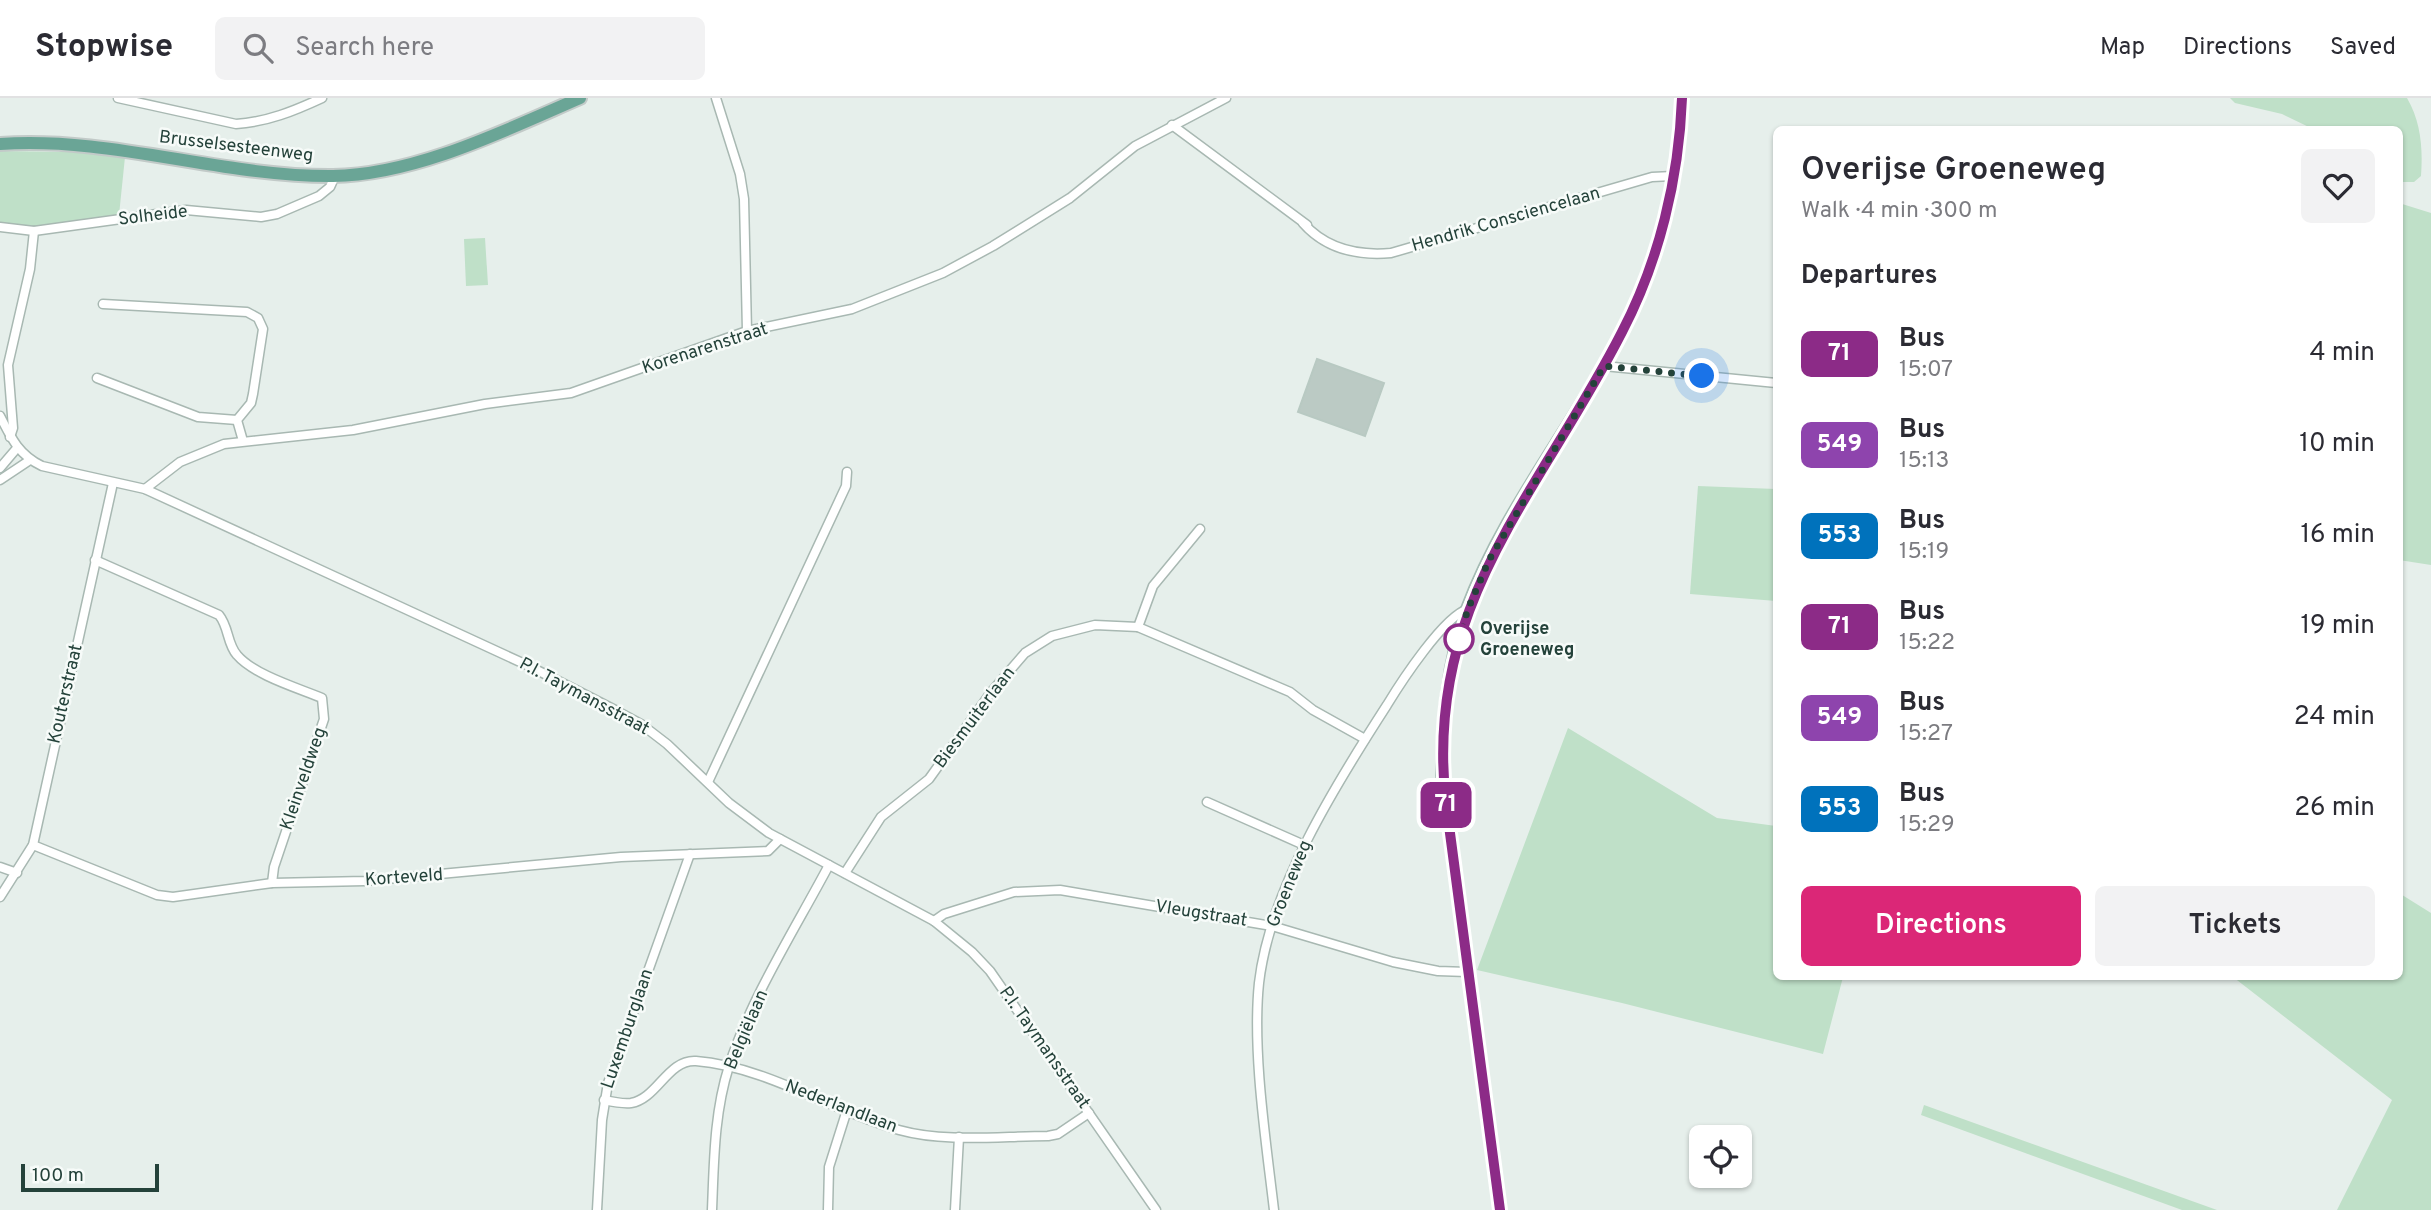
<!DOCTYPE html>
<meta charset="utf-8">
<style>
body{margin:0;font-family:Overpass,sans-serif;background:#f2f2f3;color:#2b2b33;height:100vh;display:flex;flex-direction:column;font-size:26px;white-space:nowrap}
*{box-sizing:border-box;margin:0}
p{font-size:23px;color:#7c7c81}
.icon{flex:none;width:38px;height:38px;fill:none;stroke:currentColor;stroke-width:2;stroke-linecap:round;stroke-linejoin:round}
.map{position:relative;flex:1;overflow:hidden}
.drawer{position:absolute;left:1773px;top:28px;width:630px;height:854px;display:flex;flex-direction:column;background:#fff;border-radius:10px;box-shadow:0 2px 5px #0004}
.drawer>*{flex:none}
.badge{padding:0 14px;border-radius:10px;font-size:24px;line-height:46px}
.tools{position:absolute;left:1689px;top:1027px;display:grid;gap:14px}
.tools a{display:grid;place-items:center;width:63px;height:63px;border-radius:10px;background:#fff;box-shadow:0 2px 5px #0004;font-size:35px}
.scale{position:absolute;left:21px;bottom:18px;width:138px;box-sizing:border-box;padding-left:7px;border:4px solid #24423a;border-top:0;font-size:19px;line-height:24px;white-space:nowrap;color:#24423a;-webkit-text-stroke:5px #f7fbf9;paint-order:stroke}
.you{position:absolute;width:35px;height:35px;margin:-18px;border:5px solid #fff;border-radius:50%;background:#1a73e8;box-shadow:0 0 0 10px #1a73e833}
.map>.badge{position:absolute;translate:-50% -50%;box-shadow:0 0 0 4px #fff}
h2{padding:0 28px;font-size:26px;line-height:63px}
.round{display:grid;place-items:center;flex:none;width:74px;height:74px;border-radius:10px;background:#f2f2f3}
.headline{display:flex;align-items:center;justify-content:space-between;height:119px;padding:0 28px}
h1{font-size:33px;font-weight:600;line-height:52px}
.cta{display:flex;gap:14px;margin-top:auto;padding:14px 28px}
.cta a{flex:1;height:80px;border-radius:10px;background:#db2777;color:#fff;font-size:28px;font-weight:600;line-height:80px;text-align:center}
.cta a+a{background:#f2f2f3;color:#2b2b33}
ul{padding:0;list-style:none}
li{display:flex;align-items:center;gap:21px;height:91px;padding:0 28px}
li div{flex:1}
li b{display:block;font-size:26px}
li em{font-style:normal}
li .badge{min-width:77px;font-weight:700;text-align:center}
header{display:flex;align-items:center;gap:42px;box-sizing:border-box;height:98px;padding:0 35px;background:#fff;border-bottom:2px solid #e1e1e2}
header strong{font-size:33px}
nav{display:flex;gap:38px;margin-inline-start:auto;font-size:24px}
.search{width:490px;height:63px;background:#f2f2f3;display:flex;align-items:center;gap:18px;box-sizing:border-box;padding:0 24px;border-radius:10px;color:#7c7c81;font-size:26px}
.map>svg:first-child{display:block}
.green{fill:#bfe0c8}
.building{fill:#bbcac4;stroke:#b8c9c2;stroke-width:2}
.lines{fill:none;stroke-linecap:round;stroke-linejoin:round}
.street-casing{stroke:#a8b8b2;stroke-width:11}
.secondary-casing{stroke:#a4bbb3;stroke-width:14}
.primary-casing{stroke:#c2cac8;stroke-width:16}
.street{stroke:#fff;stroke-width:8}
.secondary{stroke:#fff;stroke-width:10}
.primary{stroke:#6aa596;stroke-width:12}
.line-casing{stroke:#fff;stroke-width:16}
.line{stroke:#8c2b87;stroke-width:10}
.walk{stroke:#24423a;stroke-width:7;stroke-dasharray:0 12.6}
.stop-dot{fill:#fff;stroke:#8c2b87;stroke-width:3.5}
.labels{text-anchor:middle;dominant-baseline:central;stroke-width:5;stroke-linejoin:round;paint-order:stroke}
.street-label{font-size:18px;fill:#24423a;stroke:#f7fbf9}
.stop-label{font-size:18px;font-weight:bold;fill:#24423a;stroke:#f7fbf9;text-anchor:start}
</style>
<header>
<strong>Stopwise</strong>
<div class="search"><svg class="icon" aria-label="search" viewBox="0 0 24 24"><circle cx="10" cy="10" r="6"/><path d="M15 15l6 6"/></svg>Search here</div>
<nav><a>Map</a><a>Directions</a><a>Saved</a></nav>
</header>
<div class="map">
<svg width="2431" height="1112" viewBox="0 0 2431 1112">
<rect width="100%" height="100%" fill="#e6efeb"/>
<g class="green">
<path d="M2230,0h177c14,24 16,50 14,78l-7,6h-15v-52l-86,-1 -31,-15 -47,-11z"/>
<path d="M0,53l70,1 55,5 -6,58 -8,4 -78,9 -33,-4z"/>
<path d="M2399,105l32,10v352l-32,-5z"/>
<path d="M485,140l3,47 -22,1 -2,-47z"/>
<path d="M1698,388l78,3v112l-86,-7z"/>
<path d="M1568,630l149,90 59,8v150l67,1 -20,77 -201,-51 -145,-33z"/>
<path d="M2399,795l32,20v297h-94l55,-110 -159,-123 166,-1z"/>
<path d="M1924,1007l293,105h-35l-261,-95z"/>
</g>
<path class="building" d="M1317,261l67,24 -19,53 -67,-24z"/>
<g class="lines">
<defs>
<g id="street">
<path d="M118,0l118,26c31,-2 58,-13 86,-26"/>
<path d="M716,0l24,76 4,25 3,132"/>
<path d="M1172,27l135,100"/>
<path d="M1303,125c23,26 54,33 88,30l261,-76 21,-1"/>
<path d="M0,129l34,4 152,-21 75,7 16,-3 42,-18 11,-9 5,-11"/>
<path d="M103,206l144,8 11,6 5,11 -10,65 -2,9 -14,17 6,21"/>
<path d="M1604,268l172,17"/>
<path d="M97,280l101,39 39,3"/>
<path d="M0,318c11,22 19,39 42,50l103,23 384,177 88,45 24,13 26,20 62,59 40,30 165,88 38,31 18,19 166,239"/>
<path d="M10,339l3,-9 -5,-63 22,-96 4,-38"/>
<path d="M0,370l17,-20"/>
<path d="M0,382l30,-20"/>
<path d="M145,391l35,-27 44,-18 129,-14 132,-26 86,-11 176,-62 105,-22 91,-36 50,-27 77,-48 65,-52 91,-48"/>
<path d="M95,462l124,55c10,12 8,29 18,40 17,20 61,33 85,43l2,21 -50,148 -2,16"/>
<path d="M1138,529l15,-41 47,-57"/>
<path d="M708,684l138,-296 1,-14"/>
<path d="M1207,704l97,43"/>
<path d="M33,747l124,50 16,2 99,-14 93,-2 256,-24 147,-6 12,-12"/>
<path d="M0,769l17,6"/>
<path d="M845,775l36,-56 48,-38 63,-88 33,-38 27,-17 43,-11 43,2 152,65 23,18 52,29"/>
<path d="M0,799l33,-52 80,-362"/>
<path d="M934,823l10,-7 70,-22 46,-2 212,36 121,36 45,9 29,1"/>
<path d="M604,1002c9,2 18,4 27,3 26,-4 37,-44 65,-42 72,6 135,50 203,69 47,13 100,6 149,6l10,-2 31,-21"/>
<path d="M597,1112l5,-90 6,-37 82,-229"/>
<path d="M712,1112c2,-48 2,-97 17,-144 22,-68 66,-137 100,-201"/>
<path d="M828,1112l1,-43 18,-57"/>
<path d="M955,1112l4,-73"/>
<path d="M1274,1112c-8,-69 -22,-159 -15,-227 11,-94 77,-199 128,-278 14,-23 57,-89 81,-96"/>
</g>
<path id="secondary" d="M1500,1112l-58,-435c1,-57 5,-112 25,-166 37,-99 107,-183 155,-277 37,-72 57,-153 60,-234"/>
<path id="primary" d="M0,46c112,-8 222,33 333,32 82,-1 173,-46 247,-78"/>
</defs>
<use href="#street" class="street-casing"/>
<use href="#secondary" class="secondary-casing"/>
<use href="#primary" class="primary-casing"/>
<use href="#street" class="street"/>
<use href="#secondary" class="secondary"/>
<use href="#primary" class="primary"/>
</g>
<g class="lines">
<defs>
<path id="line" d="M1500,1112l-54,-407c-23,-199 93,-308 176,-471 37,-71 57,-153 60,-234"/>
</defs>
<use href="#line" class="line-casing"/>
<use href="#line" class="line"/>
<path class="walk" d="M1459,541l9,-30 21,-49 115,-194 98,10"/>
</g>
<circle class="stop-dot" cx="1459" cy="541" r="14"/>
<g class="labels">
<g class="street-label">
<text transform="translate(236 49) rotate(7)">Brusselsesteenweg</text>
<text transform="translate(153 118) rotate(-7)">Solheide</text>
<text transform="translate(1506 122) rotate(-16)">Hendrik Consciencelaan</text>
<text transform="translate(705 251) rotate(-18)">Korenarenstraat</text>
<text transform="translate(66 596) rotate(-77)">Kouterstraat</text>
<text transform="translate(584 599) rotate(28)">P.I. Taymansstraat</text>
<text transform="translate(975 620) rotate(-53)">Biesmuiterlaan</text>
<text transform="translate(304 681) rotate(-71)">Kleinveldweg</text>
<text transform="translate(404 780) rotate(-4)">Korteveld</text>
<text transform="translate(1290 786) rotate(-68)">Groeneweg</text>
<text transform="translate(1201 816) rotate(9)">Vleugstraat</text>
<text transform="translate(628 931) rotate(-71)">Luxemburglaan</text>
<text transform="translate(747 932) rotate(-67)">Belgiëlaan</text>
<text transform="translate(1044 950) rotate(55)">P.I. Taymansstraat</text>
<text transform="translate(841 1009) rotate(21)">Nederlandlaan</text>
</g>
<g class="stop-label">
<text x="1480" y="531">Overijse<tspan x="1480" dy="21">Groeneweg</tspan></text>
</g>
</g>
</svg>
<div class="tools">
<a><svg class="icon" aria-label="locate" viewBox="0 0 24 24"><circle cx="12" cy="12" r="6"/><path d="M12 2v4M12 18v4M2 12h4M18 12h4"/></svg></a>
</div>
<div class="scale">100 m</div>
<div class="you" style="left:1702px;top:278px"></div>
<b class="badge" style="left:1446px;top:707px;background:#8c2b87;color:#fff">71</b>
<section class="drawer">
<div class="headline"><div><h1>Overijse Groeneweg</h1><p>Walk · 4 min · 300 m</p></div><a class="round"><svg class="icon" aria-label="heart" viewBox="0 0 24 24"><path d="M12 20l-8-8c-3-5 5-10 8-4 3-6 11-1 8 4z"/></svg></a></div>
<h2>Departures</h2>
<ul>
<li><span class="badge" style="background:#8c2b87;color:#fff">71</span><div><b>Bus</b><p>15:07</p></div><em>4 min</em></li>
<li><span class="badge" style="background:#8e44ad;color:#fff">549</span><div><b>Bus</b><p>15:13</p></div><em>10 min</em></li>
<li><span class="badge" style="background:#0072bc;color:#fff">553</span><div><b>Bus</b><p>15:19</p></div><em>16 min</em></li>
<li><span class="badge" style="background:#8c2b87;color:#fff">71</span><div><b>Bus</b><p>15:22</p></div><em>19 min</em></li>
<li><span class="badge" style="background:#8e44ad;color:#fff">549</span><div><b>Bus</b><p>15:27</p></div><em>24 min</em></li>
<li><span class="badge" style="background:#0072bc;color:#fff">553</span><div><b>Bus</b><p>15:29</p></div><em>26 min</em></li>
</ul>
<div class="cta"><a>Directions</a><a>Tickets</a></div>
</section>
</div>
